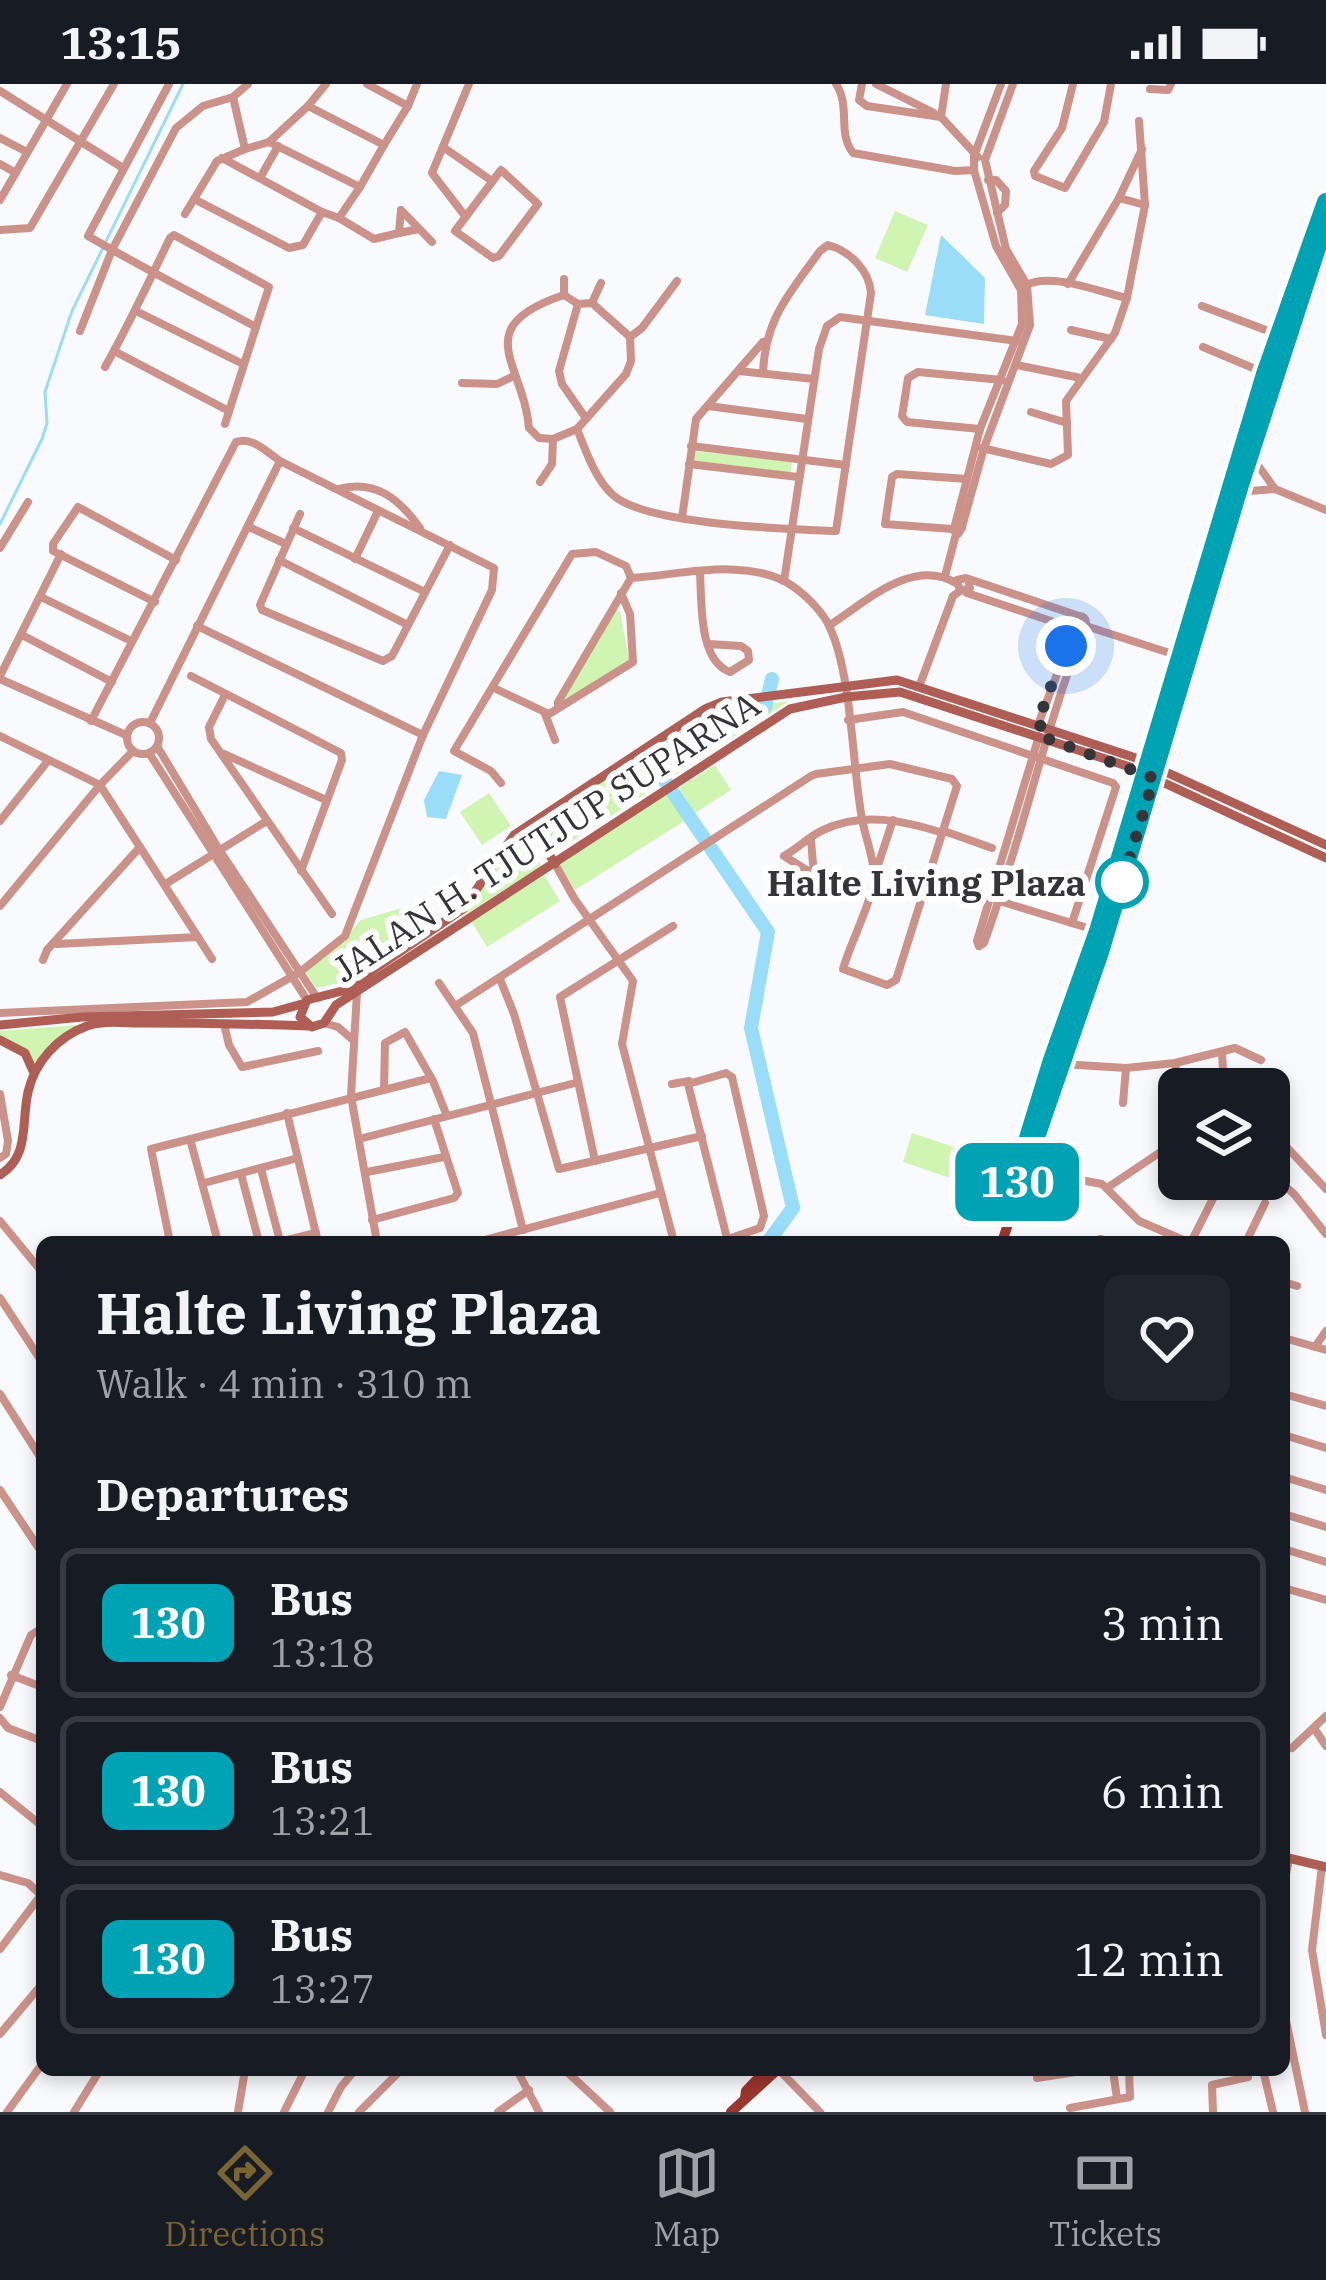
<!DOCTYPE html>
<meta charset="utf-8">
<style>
body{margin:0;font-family:"IBM Plex Serif",serif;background:#20242c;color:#f1f3f6;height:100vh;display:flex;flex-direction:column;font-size:45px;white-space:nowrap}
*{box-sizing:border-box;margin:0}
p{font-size:39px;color:#9ea1a6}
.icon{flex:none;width:66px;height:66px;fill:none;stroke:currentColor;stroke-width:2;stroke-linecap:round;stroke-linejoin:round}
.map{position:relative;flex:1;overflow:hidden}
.drawer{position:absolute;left:36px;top:1152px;width:1254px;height:840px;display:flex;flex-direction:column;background:#171b24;border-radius:18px;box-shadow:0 6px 18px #0003}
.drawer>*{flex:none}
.badge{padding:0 24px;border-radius:18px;font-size:42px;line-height:78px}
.buttons{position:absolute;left:1158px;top:984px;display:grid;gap:24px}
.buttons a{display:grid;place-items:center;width:132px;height:132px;border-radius:18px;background:#171b24;box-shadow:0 6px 18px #0003;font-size:60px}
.you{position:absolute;width:60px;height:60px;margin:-30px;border:9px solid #fff;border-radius:50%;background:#1a73e8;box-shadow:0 0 0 18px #1a73e833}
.map>.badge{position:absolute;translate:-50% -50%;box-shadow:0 0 0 6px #fff}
h2{padding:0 60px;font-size:45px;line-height:108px}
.round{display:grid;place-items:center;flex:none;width:126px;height:126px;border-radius:18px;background:#20242c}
.summary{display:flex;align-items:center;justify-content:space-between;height:204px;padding:0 60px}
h1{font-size:57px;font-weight:800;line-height:90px}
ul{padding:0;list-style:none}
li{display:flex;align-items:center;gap:36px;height:150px;margin:0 24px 18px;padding:0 36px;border:6px solid #363941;border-radius:18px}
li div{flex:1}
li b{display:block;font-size:45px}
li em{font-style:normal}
li .badge{min-width:132px;font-weight:700;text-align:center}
.status{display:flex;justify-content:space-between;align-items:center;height:84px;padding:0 60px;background:#171b24;direction:ltr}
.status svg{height:33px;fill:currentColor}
.tab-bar{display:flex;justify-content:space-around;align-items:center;height:168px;border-top:3px solid #363941;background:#171b24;font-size:33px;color:#9ea1a6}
.tab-bar a{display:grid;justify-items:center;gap:6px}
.tab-bar .active{color:#7b6434}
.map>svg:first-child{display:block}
.green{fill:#d0f4b2}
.water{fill:#99ddf9}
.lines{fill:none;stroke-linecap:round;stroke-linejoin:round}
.stream{stroke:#99ddf9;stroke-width:3}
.river{stroke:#99ddf9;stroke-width:14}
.street{stroke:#cb928a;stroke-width:8}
.secondary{stroke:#af5e55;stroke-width:9}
.primary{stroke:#99362e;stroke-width:10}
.line-casing{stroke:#fff;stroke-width:27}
.line{stroke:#00a3b4;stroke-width:18}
.walk{stroke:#343439;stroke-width:12;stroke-dasharray:0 21.6}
.stop-dot{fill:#fff;stroke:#00a3b4;stroke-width:6}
.labels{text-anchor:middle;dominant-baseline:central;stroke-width:12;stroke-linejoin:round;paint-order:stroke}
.street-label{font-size:36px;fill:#343439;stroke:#fff}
.stop-label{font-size:36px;font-weight:bold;fill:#343439;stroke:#fff;text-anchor:end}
</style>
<div class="status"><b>13:15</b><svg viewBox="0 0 49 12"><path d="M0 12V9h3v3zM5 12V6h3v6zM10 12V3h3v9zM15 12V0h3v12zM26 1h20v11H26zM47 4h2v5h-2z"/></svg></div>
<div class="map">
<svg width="1326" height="2028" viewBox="0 0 1326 2028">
<rect width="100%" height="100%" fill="#f9fafe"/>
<g class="green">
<path d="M895,127l33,14 -21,47 -32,-14z"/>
<path d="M692,367l100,10 -1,12 -100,-10z"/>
<path d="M615,526l5,1 9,49 -64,40 -4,-3z"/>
<path d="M789,617l-237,153 -17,-29 170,-112z"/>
<path d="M715,681l16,25 -36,23 -16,-25z"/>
<path d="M489,709l22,33 -29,19 -22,-33z"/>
<path d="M668,709l18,27 -111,70 -17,-26z"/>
<path d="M519,748l22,34 -78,50 48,-78z"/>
<path d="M544,791l16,26 -73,46 -16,-26z"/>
<path d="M416,820l12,20 -88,59 -24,5 -11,-17 30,-22 26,-29z"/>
<path d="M89,940l-25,11 -30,34 -4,-8 -30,-22v-8z"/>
<path d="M912,1049l48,16 -10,29 -47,-16z"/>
</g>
<g class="water">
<path d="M941,151l44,43 -1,46 -59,-9z"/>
<path d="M774,621l-113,70 -7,5 -4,-28 55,-37z"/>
<path d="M439,687l23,4 -16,44 -19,-2 -3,-17z"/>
</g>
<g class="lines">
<path class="stream" d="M0,440l42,-85 5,-16 -2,-31 27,-81 111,-227"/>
<g class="river">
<path d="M765,623l7,-28"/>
<path d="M661,691l107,157 -17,96 42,180 -25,34"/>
</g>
<g class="street">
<path d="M367,0l41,22 -24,39"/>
<path d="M836,0c15,22 1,49 17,69l102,18 19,-1"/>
<path d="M862,0l-3,16 8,6 74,11"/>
<path d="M876,0l58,29"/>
<path d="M946,0l-5,33 37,40"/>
<path d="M1073,0l-11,44 -28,43 1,5 30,12 39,-66 7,-38"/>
<path d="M1150,5l18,1 3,-6"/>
<path d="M0,7l123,77"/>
<path d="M308,22l18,-22"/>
<path d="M408,22l9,-22"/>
<path d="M0,54l27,14"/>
<path d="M269,58l39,-36 76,39 -24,42"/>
<path d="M443,63l49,34"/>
<path d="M245,65l24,-7 91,45 -21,31 -17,-6"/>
<path d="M0,80l16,9"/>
<path d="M501,86l37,34 -39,52 -6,2 -38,-27z"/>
<path d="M260,94l18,-32"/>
<path d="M988,96h8l10,11 -1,14 -8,8"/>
<path d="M1119,114l26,7"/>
<path d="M194,115l95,49 14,-3 19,-33 -100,-54"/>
<path d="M0,116l67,-116"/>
<path d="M185,130l32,-53 28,-12 -12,-52"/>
<path d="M465,132l-33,-43 37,-89"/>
<path d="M339,134l35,21 25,-6"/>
<path d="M419,145l-20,4 2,-23 31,32"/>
<path d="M0,146l30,-2 84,-144"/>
<path d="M1068,200l51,-86 23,-49"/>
<path d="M1026,201c26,-13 73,7 101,13"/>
<path d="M564,211l14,9 14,-1 38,34 1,24 -5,13 -49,55 -24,10 -14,-1 -10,-10c-5,-64 -62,-101 35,-133z"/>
<path d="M564,211v-16"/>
<path d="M592,219l9,-20"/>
<path d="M578,220l-19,67 3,13 23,33"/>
<path d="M1202,222l77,29"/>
<path d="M136,227l107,53"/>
<path d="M1071,246l40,9"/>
<path d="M80,247l32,-81 64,-122 27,-22 30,-9 15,-13"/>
<path d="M630,253l12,-9 35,-47"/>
<path d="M1203,263l62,26"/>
<path d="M114,267l113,59"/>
<path d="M1016,281l65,13"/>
<path d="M105,283c24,-42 44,-86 65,-129l4,-3 95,52 -13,40c-56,-30 -113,-59 -168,-91l81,-152"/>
<path d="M739,287l75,8"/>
<path d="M462,299l35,1 17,-8"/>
<path d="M708,322l99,13"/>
<path d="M1031,328l36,11"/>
<path d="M225,340l31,-97"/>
<path d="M577,345c9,22 18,50 36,66 33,30 175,34 223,36l35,-238c-2,-23 -21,-42 -43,-48l-8,6c-31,43 -55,68 -57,122"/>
<path d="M980,345l-73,-7 -5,-6 6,-38 10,-6 84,8"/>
<path d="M691,362l155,19"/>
<path d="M982,364l69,16 17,-9 -2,-54 49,-68 12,-35 18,-93 -6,-84"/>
<path d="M689,380l109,13"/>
<path d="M1248,380l12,4 15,21 51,21"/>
<path d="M540,398l12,-18 1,-25"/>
<path d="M338,405c38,-10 61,10 82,39"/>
<path d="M1238,408l37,-3"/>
<path d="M300,430l-40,91 2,5 121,51 9,-5 58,-111"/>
<path d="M682,434l14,-99 67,-77"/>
<path d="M955,441l25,-96 42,-105 -1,-34 -25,-44 -22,-76v-14l27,-72"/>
<path d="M249,443l37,17"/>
<path d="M962,443l22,-79 46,-123 -3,-40 -21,-36 -21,-89 28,-76"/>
<path d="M293,444l132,64"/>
<path d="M952,445l6,5 4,-6 -4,-4 -6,5 -67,-5 7,-47 5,-3 70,5"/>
<path d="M0,464l28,-46"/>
<path d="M355,475l23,-48"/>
<path d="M279,476l129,65"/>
<path d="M700,489c2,29 -2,87 30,99l19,-12 -1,-9 -7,-5 -32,-2"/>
<path d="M945,492l11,-42"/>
<path d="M968,495l2,9 -10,3 -3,-11 9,-2 113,38"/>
<path d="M784,497l35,-232 8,-23 13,-9 177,24"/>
<path d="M967,509l87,29 20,2"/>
<path d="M41,513l90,44"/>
<path d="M155,518l-102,-51v-7l25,-37 98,53"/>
<circle cx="1080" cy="538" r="6"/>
<path d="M830,541c36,-23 82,-68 126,-42"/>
<path d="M197,542l226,109"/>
<path d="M1086,542l93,30"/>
<path d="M22,551l90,47"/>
<path d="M0,592l61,-122"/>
<path d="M191,592l150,77 1,7 -41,111"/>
<path d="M0,595l126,56"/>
<path d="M919,603l34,-91 7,-5"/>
<path d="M494,604l55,26 84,-52 -3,-48 -9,-21"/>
<path d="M225,611l-16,32 2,12 121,175"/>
<path d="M558,624v-6l73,-124"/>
<path d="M545,630l10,26"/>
<path d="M848,636l55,-8 210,71 3,4 -44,136"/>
<circle cx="143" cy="654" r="16"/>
<path d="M150,639l130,-262"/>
<path d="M1038,641l37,-99"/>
<path d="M0,652l100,49 112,174"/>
<path d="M157,662l63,105 97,147"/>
<path d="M149,669l158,247"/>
<path d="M224,670l102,46"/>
<path d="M501,699l-10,-12 -37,-20 118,-197 24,-2 30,14 5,12"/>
<path d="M0,737l47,-59"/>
<path d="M944,747l48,17"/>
<path d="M811,756l3,36"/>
<path d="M555,780l19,34 59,83 -11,63 52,198"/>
<path d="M813,790l-29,-18c14,-8 26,-20 39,-26 39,-19 82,-9 120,3"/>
<path d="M875,790l18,-54"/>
<path d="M167,799l98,-61"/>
<path d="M996,816l102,31"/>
<path d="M0,822l100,-121 33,-34"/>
<path d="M57,860l141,-7"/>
<path d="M979,862l5,-3c38,-104 60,-212 100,-315"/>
<path d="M979,862l-2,-5 62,-205"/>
<path d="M43,876l4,-10 93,-103"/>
<path d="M500,895l14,35 45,155 143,-33"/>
<path d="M439,899l34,50 50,197"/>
<path d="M357,908l-6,104 26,146"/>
<path d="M455,922l356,-230 5,-2 74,-10 62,15 5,7 -61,194 -9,5 -44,-16c7,-26 32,-72 31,-96 -1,-18 -9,-37 -12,-54 -10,-54 -10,-144 -32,-191 -7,-17 -28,-37 -44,-46 -46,-24 -106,-7 -155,-4"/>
<path d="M0,929l247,-11 53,-30 45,-36 78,-201 69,-145 2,-22 -214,-107c-13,-9 -28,-25 -44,-19l-145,279"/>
<path d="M324,939l14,4 15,13"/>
<path d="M224,940l5,21 13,22 76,-16"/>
<path d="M1222,968l2,37"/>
<path d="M1175,979l4,26"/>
<path d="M1062,980l64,4 49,-5 60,-15 26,12"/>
<path d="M672,1000l17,-3"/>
<path d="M384,1005l1,-46 20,-11 28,49 14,35"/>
<path d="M0,1010l8,47 -2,13 -6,4"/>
<path d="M1123,1019l3,-35"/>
<path d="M287,1029l31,129"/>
<path d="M1269,1034l11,22 46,49"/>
<path d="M190,1055l28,103"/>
<path d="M359,1055l216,-56"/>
<path d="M595,1077l-35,-164 113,-71"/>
<path d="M261,1085l19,72"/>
<path d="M1026,1086l76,14 37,37 49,21"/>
<path d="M367,1088l77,-15"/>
<path d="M1269,1088l25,22 32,40"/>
<path d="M241,1090l18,68"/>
<path d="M204,1099l94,-25"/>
<path d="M1107,1104l55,-37 17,-5"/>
<path d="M372,1136l82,-22 4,-5 -24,-74"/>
<path d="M0,1137l42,51"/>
<path d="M728,1155l32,-11 4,-12 -32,-139 -6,-4 -38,11 40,158"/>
<path d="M170,1158l-19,-93 280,-71"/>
<path d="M279,1158l37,-9"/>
<path d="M477,1158l183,-49"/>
<path d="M1089,1158l12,-3 9,3"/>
<path d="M1191,1158l32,-63"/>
<path d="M1246,1158l19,-39"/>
<path d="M1284,1198l13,4"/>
<path d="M0,1214l42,64"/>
<path d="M1284,1254l42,12"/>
<path d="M1315,1263l11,-16"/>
<path d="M0,1310l42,66"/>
<path d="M1284,1310l42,12"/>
<path d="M1284,1351l42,13"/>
<path d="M1284,1393l42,13"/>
<path d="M0,1406l42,63"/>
<path d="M1284,1430l42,13"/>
<path d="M1284,1465l42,13"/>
<path d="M1284,1504l42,12"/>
<path d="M11,1591l31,12"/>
<path d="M0,1623l31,-72 11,-7"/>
<path d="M0,1634l8,10 34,13"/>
<path d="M1314,1644l12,18"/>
<path d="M1292,1664l34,-32"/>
<path d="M0,1708l42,34"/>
<path d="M1322,1782l-10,84 14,85"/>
<path d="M0,1791l28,8 13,12"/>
<path d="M1284,1800l5,-25"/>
<path d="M0,1865l41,-54"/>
<path d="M1284,1927l21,101"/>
<path d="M0,1950l42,-50"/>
<path d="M517,1986l22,42"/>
<path d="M565,1986l45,42"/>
<path d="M779,1986l41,42"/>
<path d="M1113,1986l4,29"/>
<path d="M1263,1986l10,42"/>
<path d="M1037,1994l51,-8"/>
<path d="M1070,2024l60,-11 -1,-27"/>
<path d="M7,2028l35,-48"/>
<path d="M74,2028l26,-42"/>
<path d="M238,2028l7,-42"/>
<path d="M284,2028l21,-42"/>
<path d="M328,2028l13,-25 14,-17"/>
<path d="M359,2028l42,-42"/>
<path d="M498,2028l31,-22"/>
<path d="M1213,2028l-1,-27 36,-8"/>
</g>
<g class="secondary">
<path d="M531,740l24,40"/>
<path d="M1326,761l-193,-88 -236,-77 -175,22 -17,7 -191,126 -51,74 -121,82 -35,9 -7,17 12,10 12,-4 12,-18 454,-296 56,-12 54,-5 230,75 196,91"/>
<path d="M0,941l82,-8 191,-5 29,-8"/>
<path d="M0,956l25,13 8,18"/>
<path d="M0,1091c30,-19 21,-51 28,-83 7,-30 29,-55 59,-66 16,-6 38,-3 55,-3 56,0 111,1 167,3"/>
<path d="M1284,1773l42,10"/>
</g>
<g class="primary">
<path d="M1318,143l8,-25"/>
<path d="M1019,1086l33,-110 46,-129 167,-558 28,-78"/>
<path d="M1002,1158l98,-290 140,-467 86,-265"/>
<path d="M745,2014l1,-7 20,-21"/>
<path d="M731,2028l46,-42"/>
</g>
</g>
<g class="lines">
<defs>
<path id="line" d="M1326,118l-61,172 -167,557 -46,129 -36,117 1,15 83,-240 140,-467 86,-265"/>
</defs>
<use href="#line" class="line-casing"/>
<use href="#line" class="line"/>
<path class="walk" d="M1066,562l-26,70 -2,9 10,3 -2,10 108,40 -32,104"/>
</g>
<circle class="stop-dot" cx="1122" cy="798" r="24"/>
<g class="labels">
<g class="street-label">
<text transform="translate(546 752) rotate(-33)">JALAN H. TJUTJUP SUPARNA</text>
</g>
<g class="stop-label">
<text x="1086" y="798">Halte Living Plaza</text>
</g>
</g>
</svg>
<div class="buttons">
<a><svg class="icon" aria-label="layers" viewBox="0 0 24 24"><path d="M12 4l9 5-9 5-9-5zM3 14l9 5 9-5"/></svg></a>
</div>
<div class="you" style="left:1066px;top:562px"></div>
<b class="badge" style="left:1017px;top:1098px;background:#00a3b4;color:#fff">130</b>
<section class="drawer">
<div class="summary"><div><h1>Halte Living Plaza</h1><p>Walk · 4 min · 310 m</p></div><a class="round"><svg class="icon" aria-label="heart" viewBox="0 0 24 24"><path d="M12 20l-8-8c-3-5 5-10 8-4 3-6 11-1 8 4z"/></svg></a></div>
<h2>Departures</h2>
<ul>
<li><span class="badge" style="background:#00a3b4;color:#fff">130</span><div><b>Bus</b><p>13:18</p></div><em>3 min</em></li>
<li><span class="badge" style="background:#00a3b4;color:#fff">130</span><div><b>Bus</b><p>13:21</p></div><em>6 min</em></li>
<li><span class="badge" style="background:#00a3b4;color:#fff">130</span><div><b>Bus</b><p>13:27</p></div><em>12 min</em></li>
</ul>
</section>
</div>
<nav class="tab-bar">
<a class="active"><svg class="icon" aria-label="directions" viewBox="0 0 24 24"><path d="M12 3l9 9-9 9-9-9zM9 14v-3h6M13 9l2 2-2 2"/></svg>Directions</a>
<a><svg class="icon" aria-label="map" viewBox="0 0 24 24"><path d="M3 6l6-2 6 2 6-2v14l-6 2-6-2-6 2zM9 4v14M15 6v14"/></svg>Map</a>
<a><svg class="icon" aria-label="tickets" viewBox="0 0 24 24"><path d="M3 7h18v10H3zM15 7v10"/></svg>Tickets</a>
</nav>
